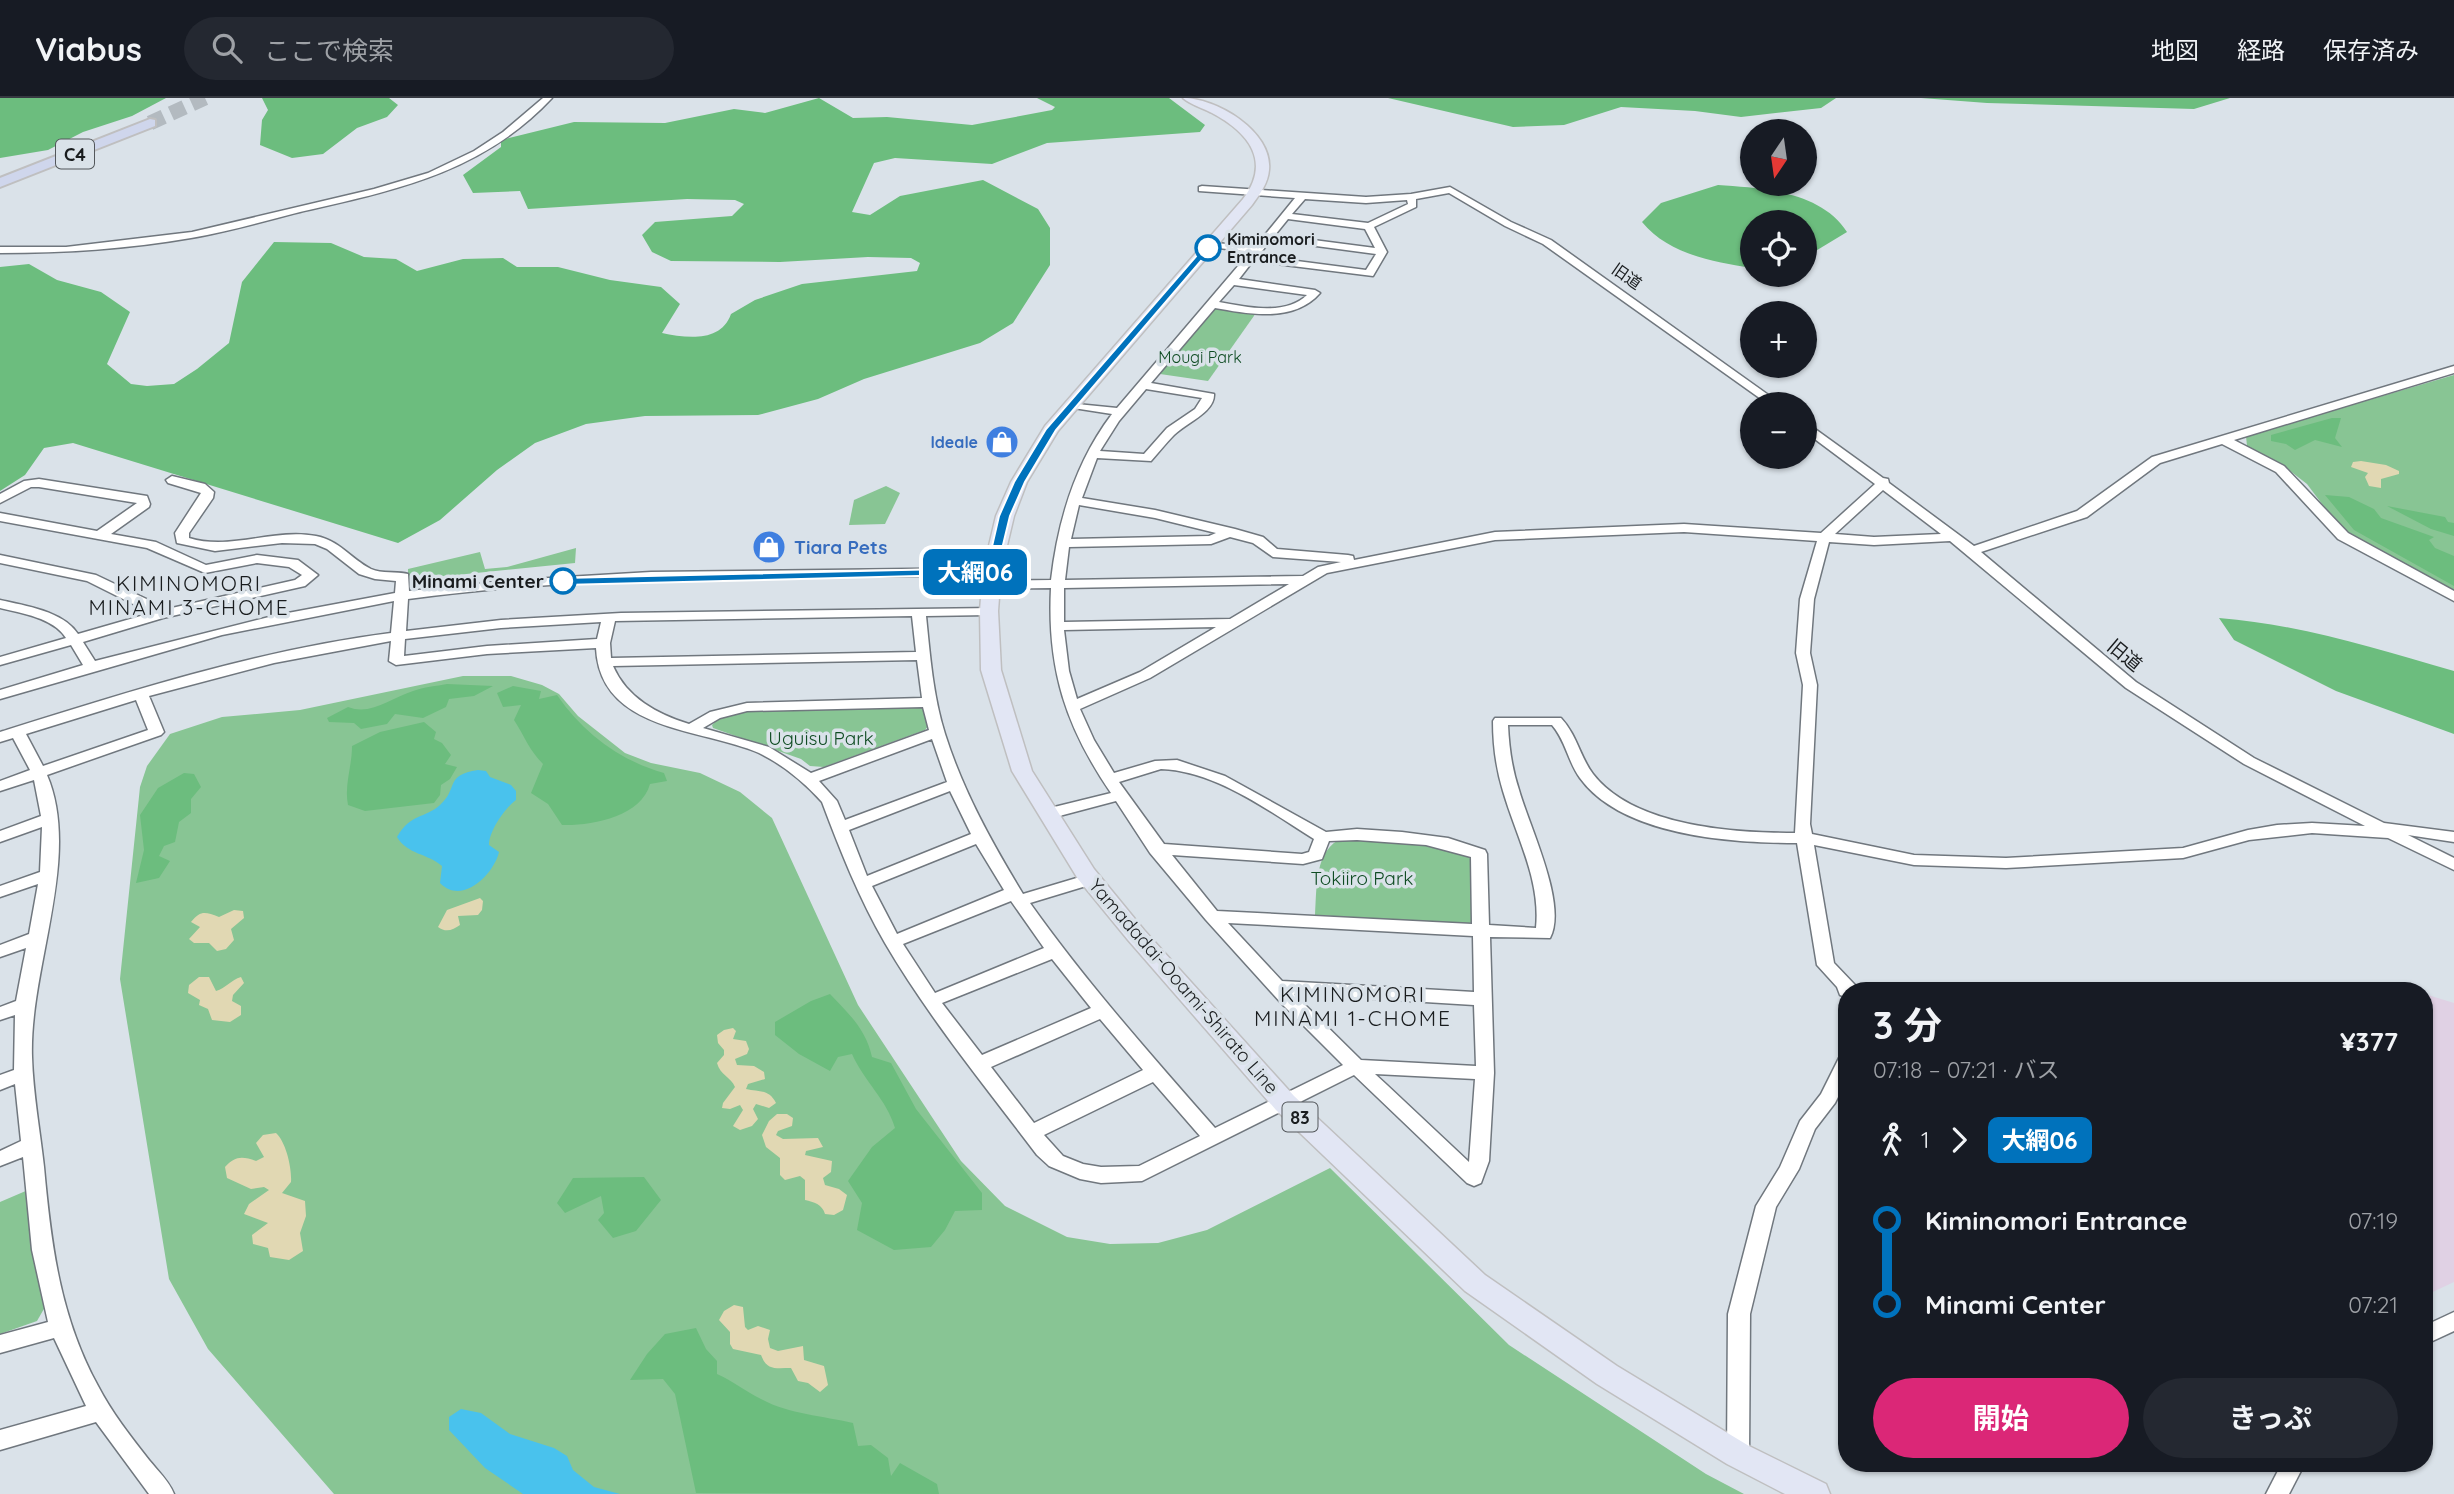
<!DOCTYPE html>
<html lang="ja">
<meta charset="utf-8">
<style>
body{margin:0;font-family:Quicksand,"Noto Sans JP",sans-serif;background:#242831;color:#f1f3f6;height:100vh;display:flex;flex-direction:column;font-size:26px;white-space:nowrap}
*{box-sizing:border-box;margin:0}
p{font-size:23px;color:#9ea1a6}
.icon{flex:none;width:38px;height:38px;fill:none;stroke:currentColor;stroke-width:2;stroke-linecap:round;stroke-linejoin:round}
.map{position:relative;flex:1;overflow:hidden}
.drawer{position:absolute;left:1838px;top:884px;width:595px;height:490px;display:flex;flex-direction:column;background:#171b24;border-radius:28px;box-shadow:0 2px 5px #0004}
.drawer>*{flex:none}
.badge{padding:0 14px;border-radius:10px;font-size:24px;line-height:46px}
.needle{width:46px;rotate:193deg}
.tools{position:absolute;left:1740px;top:21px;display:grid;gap:14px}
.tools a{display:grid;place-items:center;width:77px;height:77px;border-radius:50%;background:#171b24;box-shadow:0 2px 5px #0004;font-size:35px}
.map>.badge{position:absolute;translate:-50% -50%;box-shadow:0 0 0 4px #fff}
.legs{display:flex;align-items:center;gap:10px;height:77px;padding:0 35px;font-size:23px}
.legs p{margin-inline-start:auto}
.overview{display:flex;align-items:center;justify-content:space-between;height:119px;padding:0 35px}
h1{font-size:38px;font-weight:700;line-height:52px}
.cta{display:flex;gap:14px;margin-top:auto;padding:14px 35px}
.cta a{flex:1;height:80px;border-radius:42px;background:#db2777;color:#fff;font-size:28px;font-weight:700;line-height:80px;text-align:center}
.cta a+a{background:#242831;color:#f1f3f6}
ul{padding:0 35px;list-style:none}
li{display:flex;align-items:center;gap:24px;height:84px;font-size:26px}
li i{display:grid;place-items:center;width:10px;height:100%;margin:0 9px;background:currentColor}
li i::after{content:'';width:18px;height:18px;margin:-9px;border:5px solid;border-radius:50%;background:#171b24}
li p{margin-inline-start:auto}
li:first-child i{background:linear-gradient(#0000 50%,currentColor 0)}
li:last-child i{background:linear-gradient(currentColor 50%,#0000 0)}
header{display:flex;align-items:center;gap:42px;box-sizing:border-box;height:98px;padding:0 35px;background:#171b24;border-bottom:2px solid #363941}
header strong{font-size:33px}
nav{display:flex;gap:38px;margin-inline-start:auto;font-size:24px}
.search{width:490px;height:63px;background:#242831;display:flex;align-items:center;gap:18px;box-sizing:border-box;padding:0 24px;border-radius:38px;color:#9ea1a6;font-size:26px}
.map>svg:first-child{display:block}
.education{fill:#e0d1e4}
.green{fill:#88c594}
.forest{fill:#6cbd7e}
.sand{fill:#e1d8b3}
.water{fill:#49c2ed}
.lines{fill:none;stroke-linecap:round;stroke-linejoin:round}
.highway-tunnel{stroke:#b3bac0;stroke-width:15;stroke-dasharray:15 8;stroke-linecap:butt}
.minor-casing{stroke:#70777e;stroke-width:3}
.major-casing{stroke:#bfbfc0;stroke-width:3}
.highway-casing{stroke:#bfbfc0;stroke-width:4}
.minor{fill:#fff;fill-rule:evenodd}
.major{fill:#e2e6f4;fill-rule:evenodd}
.highway{fill:#cfd6ec;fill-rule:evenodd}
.line-1{fill:#0072bc;stroke:#fff;stroke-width:2}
.stop-1-dot{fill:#fff;stroke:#0072bc;stroke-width:3.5}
.labels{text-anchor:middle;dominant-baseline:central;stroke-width:7;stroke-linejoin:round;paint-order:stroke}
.far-stop-label{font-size:16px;font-weight:bold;fill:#191c1e;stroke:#dae2e9;text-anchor:start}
.far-street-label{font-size:16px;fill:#191c1e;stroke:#dae2e9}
.far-park-label{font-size:16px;fill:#0f4c23;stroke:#dae2e9}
.far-shop-label{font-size:16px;font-weight:bold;fill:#366cbe;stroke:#dae2e9;text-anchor:end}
.shield{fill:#dae2e9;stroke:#53575b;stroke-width:2}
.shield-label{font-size:18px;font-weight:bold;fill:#191c1e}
.shop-label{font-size:19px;font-weight:bold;fill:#366cbe;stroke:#dae2e9;text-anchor:start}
.stop-label{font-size:19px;font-weight:bold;fill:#191c1e;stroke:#dae2e9;text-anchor:end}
.street-label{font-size:19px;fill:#191c1e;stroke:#dae2e9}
.park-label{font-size:19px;fill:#0f4c23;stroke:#dae2e9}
.neighbourhood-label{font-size:21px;letter-spacing:2px;fill:#191c1e;stroke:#dae2e9}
</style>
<header>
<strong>Viabus</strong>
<div class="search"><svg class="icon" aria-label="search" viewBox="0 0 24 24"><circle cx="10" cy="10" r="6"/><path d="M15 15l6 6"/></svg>ここで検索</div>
<nav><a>地図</a><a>経路</a><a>保存済み</a></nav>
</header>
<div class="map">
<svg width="2454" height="1396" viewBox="0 0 2454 1396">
<rect width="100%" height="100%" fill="#dae2e9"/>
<path class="education" d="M2428,897l26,8v279l-30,14v-299z"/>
<g class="green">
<path d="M1219,210l37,5 -48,68 -48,-7 53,-65z"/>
<path d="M2454,277v217l-102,-57 -18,-15 -27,-36 -26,-20 -34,-18 -1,-10z"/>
<path d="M886,388l14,7 -15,31 -36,1 5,-25z"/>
<path d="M576,450l-1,15 -167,17v-11l72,-17 5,17 22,-2z"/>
<path d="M463,578h48l31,9 17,9 19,22 47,37 26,10 49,10 40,19 32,26 86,187 103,156 44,45 62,31 43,7 48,-1 49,-13 123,-62 179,177 197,129 38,20h-1410l-126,-145 -39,-70 -49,-300 20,-192 7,-21 23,-32 52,-17 78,-7z"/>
<path d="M914,608l12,3 3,16 -4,5 -101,37 -14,-1 -9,-7 -88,-31 -1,-3 6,-6 26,-8z"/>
<path d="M1343,740l105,7 23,9 3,66 -6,4 -153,-9c2,-27 -1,-66 28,-77z"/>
<path d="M28,1092l17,117 -8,14 -37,13v-132z"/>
</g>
<g class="forest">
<path d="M0,0h166l-34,18 -49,16 -35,18 -48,8z"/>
<path d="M262,0h127l9,7 -11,12 -30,11 -34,26 -31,4 -32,-13 2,-25 6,-10z"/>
<path d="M819,0l34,20 34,-1 85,8 80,-15 3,-3 -18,-9h132l36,27 -5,7 -153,11 -55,21 -97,-6 -21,5 -22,49 18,3 30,-19 83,-16 55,29 12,19v37l-37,58 -33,20 -116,36 -46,20 -60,16 -113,1 -59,8 -51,19 -38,27 -57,50 -42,23 -325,-100 -29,5 -19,27 -25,16v-224l29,-3 28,16 44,12 29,20 -23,52 24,20 16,2 27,-2 23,-15 32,-26 13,-61 32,-40 57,1 33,14 32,2 21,12 46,-12 40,-1 14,9h41l52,13 51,7 19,17 -18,29c24,5 59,10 69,-19l24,-14 47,-16 115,-13 3,-8 -9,-5 -43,-1 -88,5 -109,-1 -19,-9 -10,-17 13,-13 77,-6 12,-12 -9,-4 -48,-1 -159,10 -8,-18 -47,2 -10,-18 38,-28v-7l73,-18 91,1 69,-14 31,4z"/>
<path d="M1388,0h448l-15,10 -80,9 -46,-6 -74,-4 -57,18 -51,2z"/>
<path d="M1921,0h309l-36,11 -207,-6z"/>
<path d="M1718,87c43,3 103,6 129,47l-43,26v-36h-52v46c-39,-6 -84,-14 -110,-46l19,-19z"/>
<path d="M2332,320h9l-6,20 7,9 -27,-7 -20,10 -9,-6 -15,-3v-6z"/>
<path d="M2325,397l24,2 25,12 7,9 53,19 -5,3 6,8 19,8v30l-100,-56z"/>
<path d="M2387,408l58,11 3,5 6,1v13l-23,-7z"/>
<path d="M2219,520c85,7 154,30 235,53v63l-118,-43 -102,-51z"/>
<path d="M447,586l46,2 -19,10 -25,3 -3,8 -23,11 -28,-4 -8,10 -26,5 -7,-6 -25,-1 -2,-4 21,-11c23,9 43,-9 65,-16 11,-4 23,-5 34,-7z"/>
<path d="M513,588l28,5 -2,8 18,-4c27,39 62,65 107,78l3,8 -17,3c-9,33 -59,42 -88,41l-14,-21 -17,-11 12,-29c-14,-14 -18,-27 -29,-44l7,-15 -18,2 -6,-14z"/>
<path d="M424,624l12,10 -2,7 8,4 9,12 -6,9 12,3 -7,12 -9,6 -1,10 -6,8 -69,8 -17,-6c-4,-20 4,-38 4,-59l28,-14z"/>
<path d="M184,675l10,1 7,13 -10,12v14l-12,9 -4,20 -11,4 -5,10 11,5 -11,17 -23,5 8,-33 -4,-35 18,-27z"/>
<path d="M830,896c18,19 36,35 42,63l19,6 25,46 66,84v17l-27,1 -10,19 -14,17 -37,3 -37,-20 5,-27 -14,-22 24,-34 23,-19c-8,-28 -31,-47 -43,-74l-14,3 -8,14 -31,-17 -24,-19v-13l36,-21z"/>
<path d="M644,1079l17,23 -25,31 -23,7 -15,-18 6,-7 -3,-17 -36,17 -8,-10 16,-25z"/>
<path d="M696,1230l10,21 11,12v13c16,7 28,17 44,25 27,15 62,17 92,24l5,23 13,-1 17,13 3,18 9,-13 37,21 2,10 -243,-1 -21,-99 -12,-15 -33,1 17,-26 18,-20z"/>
</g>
<g class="sand">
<path d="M2361,363l25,4 13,6v3l-18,5v9l-12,-2 -4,-9 3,-4 -17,-6 2,-5z"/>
<path d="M480,800l3,3 -1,9 -4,5 -20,1 2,9c-7,5 -14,8 -22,2l9,-17z"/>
<path d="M234,812l9,1 1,7 -13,11 3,11 -8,9 -9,2 -8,-8h-15l-5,-4 11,-12 -9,-5c10,-12 14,-10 28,-5z"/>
<path d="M199,879h10l7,14c10,-3 15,-11 25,-14l3,6 -11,12 -1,6 9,5v9l-11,7 -18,-2 -4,-11 -9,-4 1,-5 -12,-7 1,-8z"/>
<path d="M733,930l3,3 -3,8 13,2 3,8 -2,5 -12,5 2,6 17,1 10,6 1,7 -17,5 -2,5c13,3 23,0 30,14l-7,5 -13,-4 -3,5 5,10 -6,7 -12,4 -7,-4 10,-16 -3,-5 -10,4 -8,-1 1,-5 12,-16c-4,-10 -15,-12 -18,-24l7,-8v-5l-6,-7 -1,-8 7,-5z"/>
<path d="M777,1016h10l6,4 -1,8 -14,5 -2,4 7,4 35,-1 5,9 -17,4 -1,4 27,6 -1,11 -8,6 2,7 14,4 8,6 -4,15 -9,5 -9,-1c-3,-10 -11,-12 -20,-14v-20l-5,-4 -15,4 -5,-5v-17l-14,-11 -4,-12 7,-14z"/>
<path d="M276,1035c10,9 16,35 15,49l-9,11 23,8 1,15 -6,17 3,18 -14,9 -19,-3 -2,-9 -15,-4 -1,-9 16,-12 -24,-9 5,-10 20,-14 -5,-3 -13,2 -24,-11 -2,-11c10,-11 17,-11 31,-6l8,-4 -8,-14 7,-8z"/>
<path d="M734,1207l9,2 2,20 3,3 10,-4 12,4 -2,9 2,9 8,3 25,-5 1,14 20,6 4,19 -8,7 -12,-9 -10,-2 -7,-13c-15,0 -24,3 -30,-13l-28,-6 -3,-5v-12l-11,-12 5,-9z"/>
</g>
<g class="water">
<path d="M478,672l8,1 4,6 21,8 5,6v9c-11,8 -27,31 -27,45l10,7c-5,22 -37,54 -59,31l2,-17c-15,-13 -34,-11 -45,-29 14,-24 27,-18 43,-32 19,-17 4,-30 38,-35z"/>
<path d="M461,1311l20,4 29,21 44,14 13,8 6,14 21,17 26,7h-97l-38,-26 -36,-38v-13z"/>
</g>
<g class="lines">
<path class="highway-tunnel" d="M150,25l55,-25"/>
<defs>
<g id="minor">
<path d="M543,0h9c-70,75 -157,92 -252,114 -36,9 -73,20 -109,26 -63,11 -127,15 -191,15v-6h66l126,-15 182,-43 54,-16 46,-22 29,-19z"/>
<path d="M1202,88l164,11 45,-3 39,-7 61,35 40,18 230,164h-13l-225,-160 -38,-18 -56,-33 -33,6v8l-42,20 13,25 -14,24 -120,-15 -14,18 76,11 5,3c-26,30 -71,21 -105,15l-64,75 63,11c1,18 -28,29 -40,41 -8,8 -15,17 -23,26l-54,-3 -15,40 73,12 80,19 28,8 14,12 71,6 5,1 1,4 141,-28 189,-8 137,9 54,-49 -71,-53v-10l79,57 5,1 1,4 85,63 103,-35 75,-54 302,-91v7l-220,67 50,26 64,67 106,58v10l-116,-62 -62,-67 -54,-28 -62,19 -73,54 -106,35 155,130 118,76 130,65 70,9v10l-46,-7 46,23v12l-66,-32 -76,-5 -63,7 -66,18 -177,10 -92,-3 -100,-20 20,118 21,22v5h-9v7l-6,-2 -3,-8 -20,-22 -20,-122c-65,0 -175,-7 -217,-65 -12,-16 -14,-37 -28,-53h-44c1,23 4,44 11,65 10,36 49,115 31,148l-60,-1 4,136 -5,88 -8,22 -7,3 -7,-3 -113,-108 -212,106 -41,2 -21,-4 -31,-13 -12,-11c-52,-69 -108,-137 -152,-212 -26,-45 -45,-93 -63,-141 -17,-19 -40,-38 -63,-49 -57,-25 -159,-21 -163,-105l-109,6 -91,11 -7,-4 2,-20 -117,22 -125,33 15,36 -3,3 -114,40c35,82 -18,193 -15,282 1,37 8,73 12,110 7,77 16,150 54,219 14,27 33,51 51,74 9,11 20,21 25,34h-25l-53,-72 -96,28v-20l86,-24 -32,-68 -54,15v-18l48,-13 -16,-72 -9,-93 -23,9v-15l21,-10 -6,-57 -15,6v-15l14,-5 1,-55 -15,5v-13l16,-6 10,-53 -26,9v-12l29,-11 9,-50 -38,13v-11l40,-14 2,-45 -42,15v-11l41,-15 -7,-36 -34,11v-10l30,-11 -17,-32 -13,4v-10c127,-40 258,-82 391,-99l3,-32 -172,34 -222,64v-9l83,-25 -12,-20 -71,20v-8l66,-19c-12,-20 -45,-25 -66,-30v-8c26,6 63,11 78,34l73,-21 -64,-32 -87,-18v-8l96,20 63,30 4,5 132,-30 7,-5 -13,-8 -32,-4 -52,10 -58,-25 -147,-27v-8l97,18 40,-28 -98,-16h-8l-31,16v-9l24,-13 15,-2 108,17 3,8 -1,3 -38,27 45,8 50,23 51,-10 41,5 20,15 -13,11 -142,32 -80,24 12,19 182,-46 118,-22 1,-12 -21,-2 -16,-5 -32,-25 -12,-5 -33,-1 -67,8 -38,-8 -2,-10 26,-40 -33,-10 -2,-3 6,-4 33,8 9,8 -1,6 -24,35v5c42,13 84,-10 127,-2 23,4 35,23 55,33 11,5 25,2 37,5l1,17 106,-11 136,-8 346,-4v6l-5,1c-195,3 -391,-2 -584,24l-2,32 95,-11 120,-7 373,-5 2,3 -7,4 -63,1c4,39 7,80 19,118 18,57 47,109 78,160l67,-20 8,5 -2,4 -66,20c57,80 120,151 185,225l128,-63 -61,-61 -76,-84 -56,-67 -34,-52 -68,18 -6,-1 -2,-4 2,-4 69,-17c-45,-66 -64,-123 -60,-205l-60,1 -7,-4 7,-4 60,-1c7,-60 24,-117 61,-166l-45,-7v-4l50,5 133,-156 -39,-5 -4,-1v-4l48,5 40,-49 -96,-7v-4zM1305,101l61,4 41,-3 1,4 -40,19 -76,-9zM1288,121l77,10 10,19 -100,-13zM1271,142l105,14 -10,16 -108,-14zM1234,187l73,10c-22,21 -61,12 -88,7zM1146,291l56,9 -7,11 -28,19 -23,26 -44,-3 19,-30zM1883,392l58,44 -67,3 -39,-3zM1079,407l76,13 61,15 -7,3 -138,3zM1684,434l133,9 -17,58 -4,54 7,32 -8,148c-60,0 -161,-6 -202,-59 -13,-17 -16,-39 -32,-56h-66l-2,3c0,24 3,47 10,70 13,45 38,89 33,137l-47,-3 -2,-71 -2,-4 -37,-12 -46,-6 -45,-3 -31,3 -101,-56 -48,-16 -22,1 -41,12 -20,-33 -14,-31 70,-31 177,-105 168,-33zM1230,439l23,6 20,14 68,5 -23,5 -15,9 -238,4 4,-33 142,-3zM1950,443l176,147 118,76 121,62 -53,-3 -35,2 -29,5 -65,18 -177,10 -92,-3 -102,-21 -2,-10 7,-139 -7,-32 4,-54 15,-57 45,3zM1289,486l-59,35 -166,3v-34zM912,518l4,36 -305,6 -1,-15 5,-22zM601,524l-4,17 -110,7 -83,10 1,-17 96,-11zM1216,529l-76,45 -63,27 -8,-28 -5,-41zM917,562l5,38 -175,5 -37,9 -21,12c-32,-10 -62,-26 -76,-58zM136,602l12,30 -105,36 -17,-32zM923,609l6,23 -118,43 -42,-26 -66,-19 17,-10 27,-7zM932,641l15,43 -102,38 -8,-19 -18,-20zM1161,671c55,2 108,42 153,70l-5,13 -7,2 -138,-10 -45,-62zM950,693l21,43 -104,42 -18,-46zM1357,742l69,5 45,12 1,67 -255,-13 -45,-56 131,9 19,-5 7,-18zM976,746l28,46 -107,44 -25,-48zM1011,803l33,47 -109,45 -32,-49zM1228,825l245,13 1,56 -192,-11zM1052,861l39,49 -109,47 -40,-52zM1294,896l180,11 2,61 -115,-6zM1100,921l43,51 -109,53 -43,-56zM1375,976l100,5 -6,83 -82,-77zM1153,984l47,54 -61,30 -38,1 -18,-3 -20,-8 -19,-21z"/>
<path d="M1846,958v25l-11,22 -20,26 -16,40 -23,38 -26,107 -1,141 -3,7 -8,3 -8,-3 -3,-7 1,-141 28,-108 24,-39 20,-46 21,-27 18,-36z"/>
<path d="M2454,1214v19l-30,14v-19z"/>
<path d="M2282,1365h23l-16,31h-23z"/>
</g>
<path id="major" d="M1183,0c33,0 90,33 86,72 -1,13 -9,24 -17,35l-194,226 -31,51 -13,34 -13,55 -3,40 3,59 31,101 62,98 50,61 150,166 191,179 132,91 132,80 77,38 4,10h-45l-58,-30 -130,-80 -132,-93 -189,-181 -148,-170 -50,-61 -66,-108 -31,-101 -1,-59 3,-40 13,-55 15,-34 34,-56 198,-227c29,-38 5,-67 -31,-86 -9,-5 -21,-8 -29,-15z"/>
<path id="highway" d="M150,21l5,1v6l-155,61v-9z"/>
</defs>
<use href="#minor" class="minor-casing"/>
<use href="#major" class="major-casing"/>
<use href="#highway" class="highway-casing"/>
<use href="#minor" class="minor"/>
<use href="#major" class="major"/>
<use href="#highway" class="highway"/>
</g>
<path class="line-1" d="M1205,148l7,2 -156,182 -31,52 -15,34 -14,58 -433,11 -6,-4 6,-3 424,-10 12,-52 15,-34 32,-53z"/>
<defs>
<symbol id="shop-disc" viewBox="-11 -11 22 22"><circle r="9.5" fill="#3f7fe0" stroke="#dae2e9"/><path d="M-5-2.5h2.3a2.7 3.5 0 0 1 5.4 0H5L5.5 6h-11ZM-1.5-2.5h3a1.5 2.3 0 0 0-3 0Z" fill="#fff"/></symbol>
</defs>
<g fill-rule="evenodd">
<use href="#shop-disc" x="983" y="325" width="38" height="38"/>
<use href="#shop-disc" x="750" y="430" width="38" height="38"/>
</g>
<g class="stop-1-dot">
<circle cx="1208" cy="150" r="12"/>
<circle cx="563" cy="483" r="12"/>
</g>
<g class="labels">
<g class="far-stop-label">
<text x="1227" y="141">Kiminomori<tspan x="1227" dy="18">Entrance</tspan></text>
</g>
<g class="far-street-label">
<text transform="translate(1627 178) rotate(35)">旧道</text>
</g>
<g class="far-park-label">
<text x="1200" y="259">Mougi Park</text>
</g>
<g class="far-shop-label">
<text x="978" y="344">Ideale</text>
</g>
<g class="shield">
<rect x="56" y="41.5" width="38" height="29" rx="5"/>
<rect x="1282.5" y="1004.5" width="35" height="29" rx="5"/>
</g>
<g class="shield-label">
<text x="75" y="56">C4</text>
<text x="1300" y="1019">83</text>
</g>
<g class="shop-label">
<text x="794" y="449">Tiara Pets</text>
</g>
<g class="stop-label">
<text x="544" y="483">Minami Center</text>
</g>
<g class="street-label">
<text transform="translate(2125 557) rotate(40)">旧道</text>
<text transform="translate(1184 888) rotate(49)">Yamadadai-Ooami-Shirato Line</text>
</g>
<g class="park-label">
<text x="821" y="640">Uguisu Park</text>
<text x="1362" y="780">Tokiiro Park</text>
</g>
<g class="neighbourhood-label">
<text x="189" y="485">KIMINOMORI<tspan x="189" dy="24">MINAMI 3-CHOME</tspan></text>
<text x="1353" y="896">KIMINOMORI<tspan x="1353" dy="24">MINAMI 1-CHOME</tspan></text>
</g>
</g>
</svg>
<div class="tools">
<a><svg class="needle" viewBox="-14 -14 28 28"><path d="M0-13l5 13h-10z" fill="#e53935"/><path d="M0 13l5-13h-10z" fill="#9ea1a6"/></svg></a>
<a><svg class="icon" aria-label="locate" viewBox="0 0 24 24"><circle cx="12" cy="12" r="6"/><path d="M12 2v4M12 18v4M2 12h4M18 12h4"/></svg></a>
<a>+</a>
<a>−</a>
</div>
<b class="badge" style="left:975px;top:474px;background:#0072bc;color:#fff">大網06</b>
<section class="drawer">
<div class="overview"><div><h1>3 分</h1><p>07:18 – 07:21 · バス</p></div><b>¥377</b></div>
<div class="legs"><svg class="icon" aria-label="walk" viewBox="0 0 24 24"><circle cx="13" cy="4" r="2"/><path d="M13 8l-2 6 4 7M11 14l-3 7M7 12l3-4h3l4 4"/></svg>1<svg class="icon" aria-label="forward" viewBox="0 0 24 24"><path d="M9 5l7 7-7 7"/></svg><b class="badge" style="background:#0072bc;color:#fff">大網06</b></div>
<ul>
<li><i style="color:#0072bc"></i><b>Kiminomori Entrance</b><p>07:19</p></li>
<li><i style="color:#0072bc"></i><b>Minami Center</b><p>07:21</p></li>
</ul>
<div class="cta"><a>開始</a><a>きっぷ</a></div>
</section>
</div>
